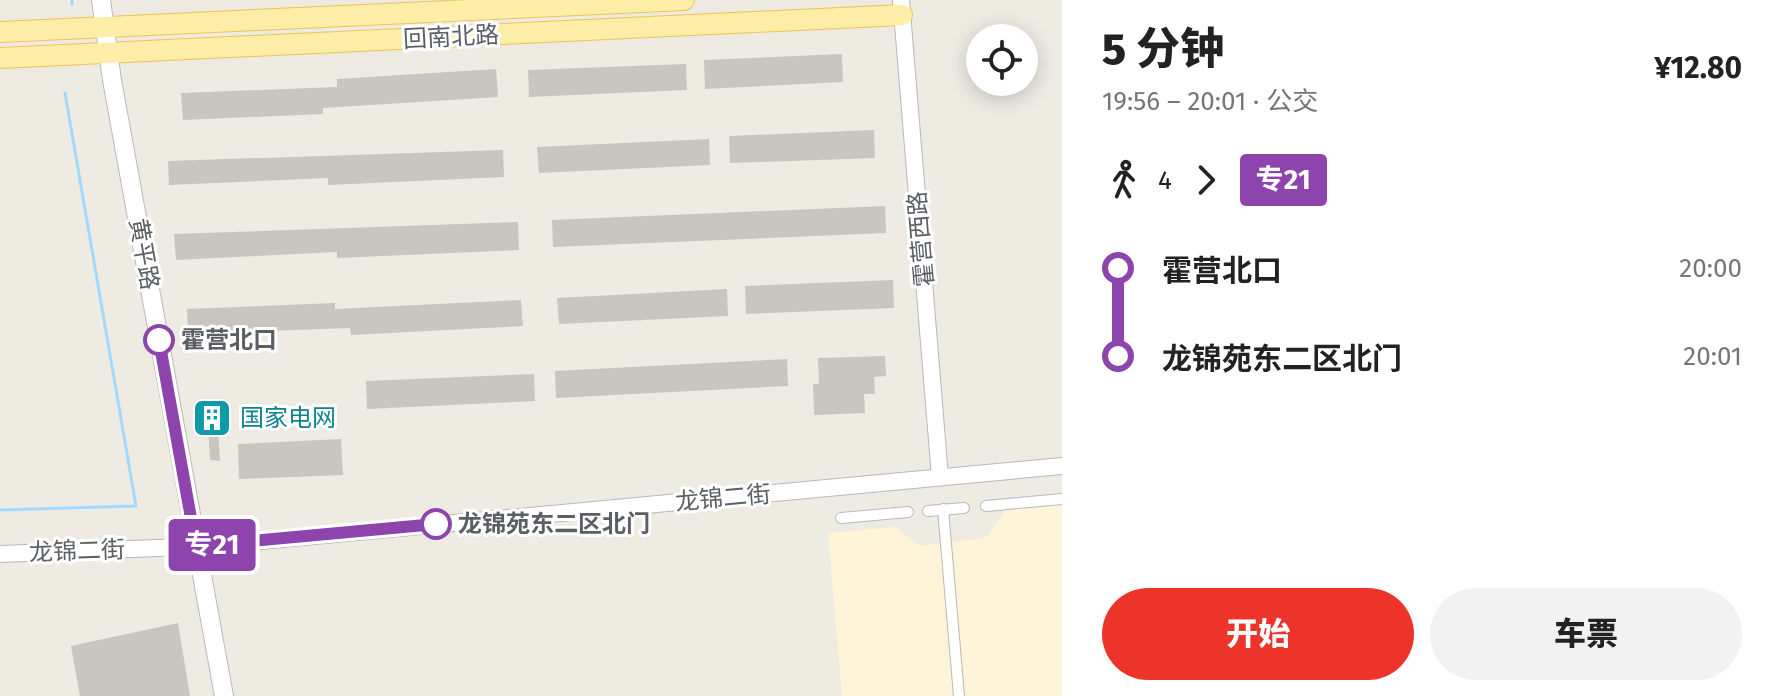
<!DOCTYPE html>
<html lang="zh">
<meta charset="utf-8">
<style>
body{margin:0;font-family:"Fira Sans","Noto Sans SC",sans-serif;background:#f2f2f2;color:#222;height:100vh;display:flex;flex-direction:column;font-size:30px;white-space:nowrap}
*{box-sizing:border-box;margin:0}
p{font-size:26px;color:#767676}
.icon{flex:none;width:44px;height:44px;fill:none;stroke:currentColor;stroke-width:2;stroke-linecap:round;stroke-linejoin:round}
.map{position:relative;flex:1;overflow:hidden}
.side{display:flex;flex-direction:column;background:#fff;width:720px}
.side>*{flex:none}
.badge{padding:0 16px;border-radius:6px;font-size:28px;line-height:52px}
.controls{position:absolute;left:966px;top:24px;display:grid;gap:16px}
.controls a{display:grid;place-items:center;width:72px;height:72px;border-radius:50%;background:#fff;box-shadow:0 4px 20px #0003;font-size:40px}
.map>.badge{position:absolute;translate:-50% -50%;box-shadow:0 0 0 4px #fff}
.legs{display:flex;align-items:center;gap:12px;height:88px;padding:0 40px;font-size:26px}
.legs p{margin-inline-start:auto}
.headline{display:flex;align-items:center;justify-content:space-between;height:136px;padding:0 40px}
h1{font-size:44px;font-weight:800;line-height:60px}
.cta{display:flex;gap:16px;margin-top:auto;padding:16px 40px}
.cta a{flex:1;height:92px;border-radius:48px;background:#ec342b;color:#fff;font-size:32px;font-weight:800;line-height:92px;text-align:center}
.cta a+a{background:#f2f2f2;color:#222}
ul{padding:0 40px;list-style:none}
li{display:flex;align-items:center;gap:28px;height:88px;font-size:30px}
li i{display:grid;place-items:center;width:12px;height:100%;margin:0 10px;background:currentColor}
li i::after{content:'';width:20px;height:20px;margin:-10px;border:6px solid;border-radius:50%;background:#fff}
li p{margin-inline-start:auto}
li:first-child i{background:linear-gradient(#0000 50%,currentColor 0)}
li:last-child i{background:linear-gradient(currentColor 50%,#0000 0)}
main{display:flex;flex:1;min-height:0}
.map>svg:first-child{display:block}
.commercial{fill:#fef4d8}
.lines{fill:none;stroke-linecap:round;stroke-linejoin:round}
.stream{stroke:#a2d9ff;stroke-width:3}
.building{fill:#c9c6c0}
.pedestrian-casing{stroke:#b6b9bd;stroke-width:12}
.tertiary-casing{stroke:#b6b9bd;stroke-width:18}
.secondary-casing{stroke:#b6babf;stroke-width:20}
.primary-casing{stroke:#f3c257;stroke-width:22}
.pedestrian{stroke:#fff;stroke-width:10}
.tertiary{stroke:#fff;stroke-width:16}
.secondary{stroke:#fff;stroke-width:18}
.primary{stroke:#ffeea7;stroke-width:20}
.line-1-casing{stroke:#fff;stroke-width:18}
.line-1{stroke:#8e44ad;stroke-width:12}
.stop-1-dot{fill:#fff;stroke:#8e44ad;stroke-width:4}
.labels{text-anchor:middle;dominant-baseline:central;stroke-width:6;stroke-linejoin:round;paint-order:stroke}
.street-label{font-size:24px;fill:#5b5f64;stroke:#fff}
.stop-label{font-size:24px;font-weight:bold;fill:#5b5f64;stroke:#fff;text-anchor:start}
.culture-label{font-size:24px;fill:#0d838f;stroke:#fff;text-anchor:start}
</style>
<main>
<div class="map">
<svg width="1062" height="696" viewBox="0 0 1062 696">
<rect width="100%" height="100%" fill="#eeebe3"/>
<path class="commercial" d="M1062,504v192h-220l-14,-163 67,-6 25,19 65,-8 21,-28z"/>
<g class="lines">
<g class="stream">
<path d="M72,4v-4"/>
<path d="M0,510l136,-4 -71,-413"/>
</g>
</g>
<g class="building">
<path d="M842,54l1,28 -138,7 -1,-29z"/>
<path d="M686,64l1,26 -158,7 -1,-27z"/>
<path d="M496,69l2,28 -175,11v6l-140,6 -2,-27 156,-6v-8z"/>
<path d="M874,130l1,28 -145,5 -1,-27z"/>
<path d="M709,139l1,26 -171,8 -2,-26z"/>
<path d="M503,150l1,27 -176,8v-7l-159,7 -1,-24z"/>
<path d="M885,206l1,27 -333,14 -1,-27z"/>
<path d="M518,222l1,28 -182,8v-6l-161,8 -2,-26z"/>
<path d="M893,280l1,28 -148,6 -1,-28z"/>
<path d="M727,289l1,27 -169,8 -2,-26z"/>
<path d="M521,300l2,26 -172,9 -1,-7 -162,6 -1,-25 148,-6v6z"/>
<path d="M885,356l1,20 -12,1 1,17h-11l1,19 -51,2 -1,-31h6l-1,-26z"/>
<path d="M787,359l1,27 -232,12 -1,-27z"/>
<path d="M534,374l1,27 -168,8 -1,-28z"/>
<path d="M227,410l1,15 -10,1 2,35 -10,-1 -2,-34 -10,1 -1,-15z"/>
<path d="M341,439l2,36 -104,4 -1,-35z"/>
<path d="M178,623l12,73h-110l-9,-50z"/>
</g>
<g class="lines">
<defs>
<g id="pedestrian">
<path d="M986,506l76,-7"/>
<path d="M943,509l16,187"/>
<path d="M928,511l36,-3"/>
<path d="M841,518l67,-6"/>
</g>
<g id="tertiary">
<path d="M901,0l39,477"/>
<path d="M0,554l209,-8 853,-80"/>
</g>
<path id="secondary" d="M101,0l11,80 112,616"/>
<g id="primary">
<path d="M0,32l684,-32"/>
<path d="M0,58l902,-43"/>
</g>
</defs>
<use href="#pedestrian" class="pedestrian-casing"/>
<use href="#tertiary" class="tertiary-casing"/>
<use href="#secondary" class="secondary-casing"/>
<use href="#primary" class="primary-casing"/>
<use href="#pedestrian" class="pedestrian"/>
<use href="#tertiary" class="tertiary"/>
<use href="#secondary" class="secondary"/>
<use href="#primary" class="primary"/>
</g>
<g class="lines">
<defs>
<path id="line-1" d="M159,340l37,206 240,-22"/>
</defs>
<use href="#line-1" class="line-1-casing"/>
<use href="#line-1" class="line-1"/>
</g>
<defs>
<symbol id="building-square" viewBox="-11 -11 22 22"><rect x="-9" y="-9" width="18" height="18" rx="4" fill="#0f9aa8" stroke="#fff"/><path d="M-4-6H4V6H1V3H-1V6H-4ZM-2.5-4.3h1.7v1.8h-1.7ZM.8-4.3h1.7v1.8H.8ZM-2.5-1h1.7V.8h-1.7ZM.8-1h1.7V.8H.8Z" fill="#fff"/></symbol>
</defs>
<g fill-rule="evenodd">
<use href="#building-square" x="190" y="396" width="44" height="44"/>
</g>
<g class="stop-1-dot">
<circle cx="159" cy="340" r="14"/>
<circle cx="436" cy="524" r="14"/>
</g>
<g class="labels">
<g class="street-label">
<text transform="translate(451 37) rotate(-3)">回南北路</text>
<text transform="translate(921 239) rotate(-95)">霍营西路</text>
<text transform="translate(144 254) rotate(80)">黄平路</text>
<text transform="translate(723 498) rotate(-5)">龙锦二街</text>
<text transform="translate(77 551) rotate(-2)">龙锦二街</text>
</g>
<g class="stop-label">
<text x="181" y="340">霍营北口</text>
<text x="458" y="524">龙锦苑东二区北门</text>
</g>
<g class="culture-label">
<text x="240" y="418">国家电网</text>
</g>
</g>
</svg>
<div class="controls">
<a><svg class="icon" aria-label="locate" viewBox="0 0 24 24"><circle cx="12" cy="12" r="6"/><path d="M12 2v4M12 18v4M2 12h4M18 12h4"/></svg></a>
</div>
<b class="badge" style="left:212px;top:545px;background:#8e44ad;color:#fff">专21</b>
</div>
<section class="side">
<div class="headline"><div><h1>5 分钟</h1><p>19:56 – 20:01 · 公交</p></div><b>¥12.80</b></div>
<div class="legs"><svg class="icon" aria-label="walk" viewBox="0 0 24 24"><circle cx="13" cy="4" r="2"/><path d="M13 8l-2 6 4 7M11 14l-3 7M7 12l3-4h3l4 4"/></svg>4<svg class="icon" aria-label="forward" viewBox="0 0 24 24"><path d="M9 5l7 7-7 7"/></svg><b class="badge" style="background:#8e44ad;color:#fff">专21</b></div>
<ul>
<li><i style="color:#8e44ad"></i><b>霍营北口</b><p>20:00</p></li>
<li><i style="color:#8e44ad"></i><b>龙锦苑东二区北门</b><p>20:01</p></li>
</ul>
<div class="cta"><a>开始</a><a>车票</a></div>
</section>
</main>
